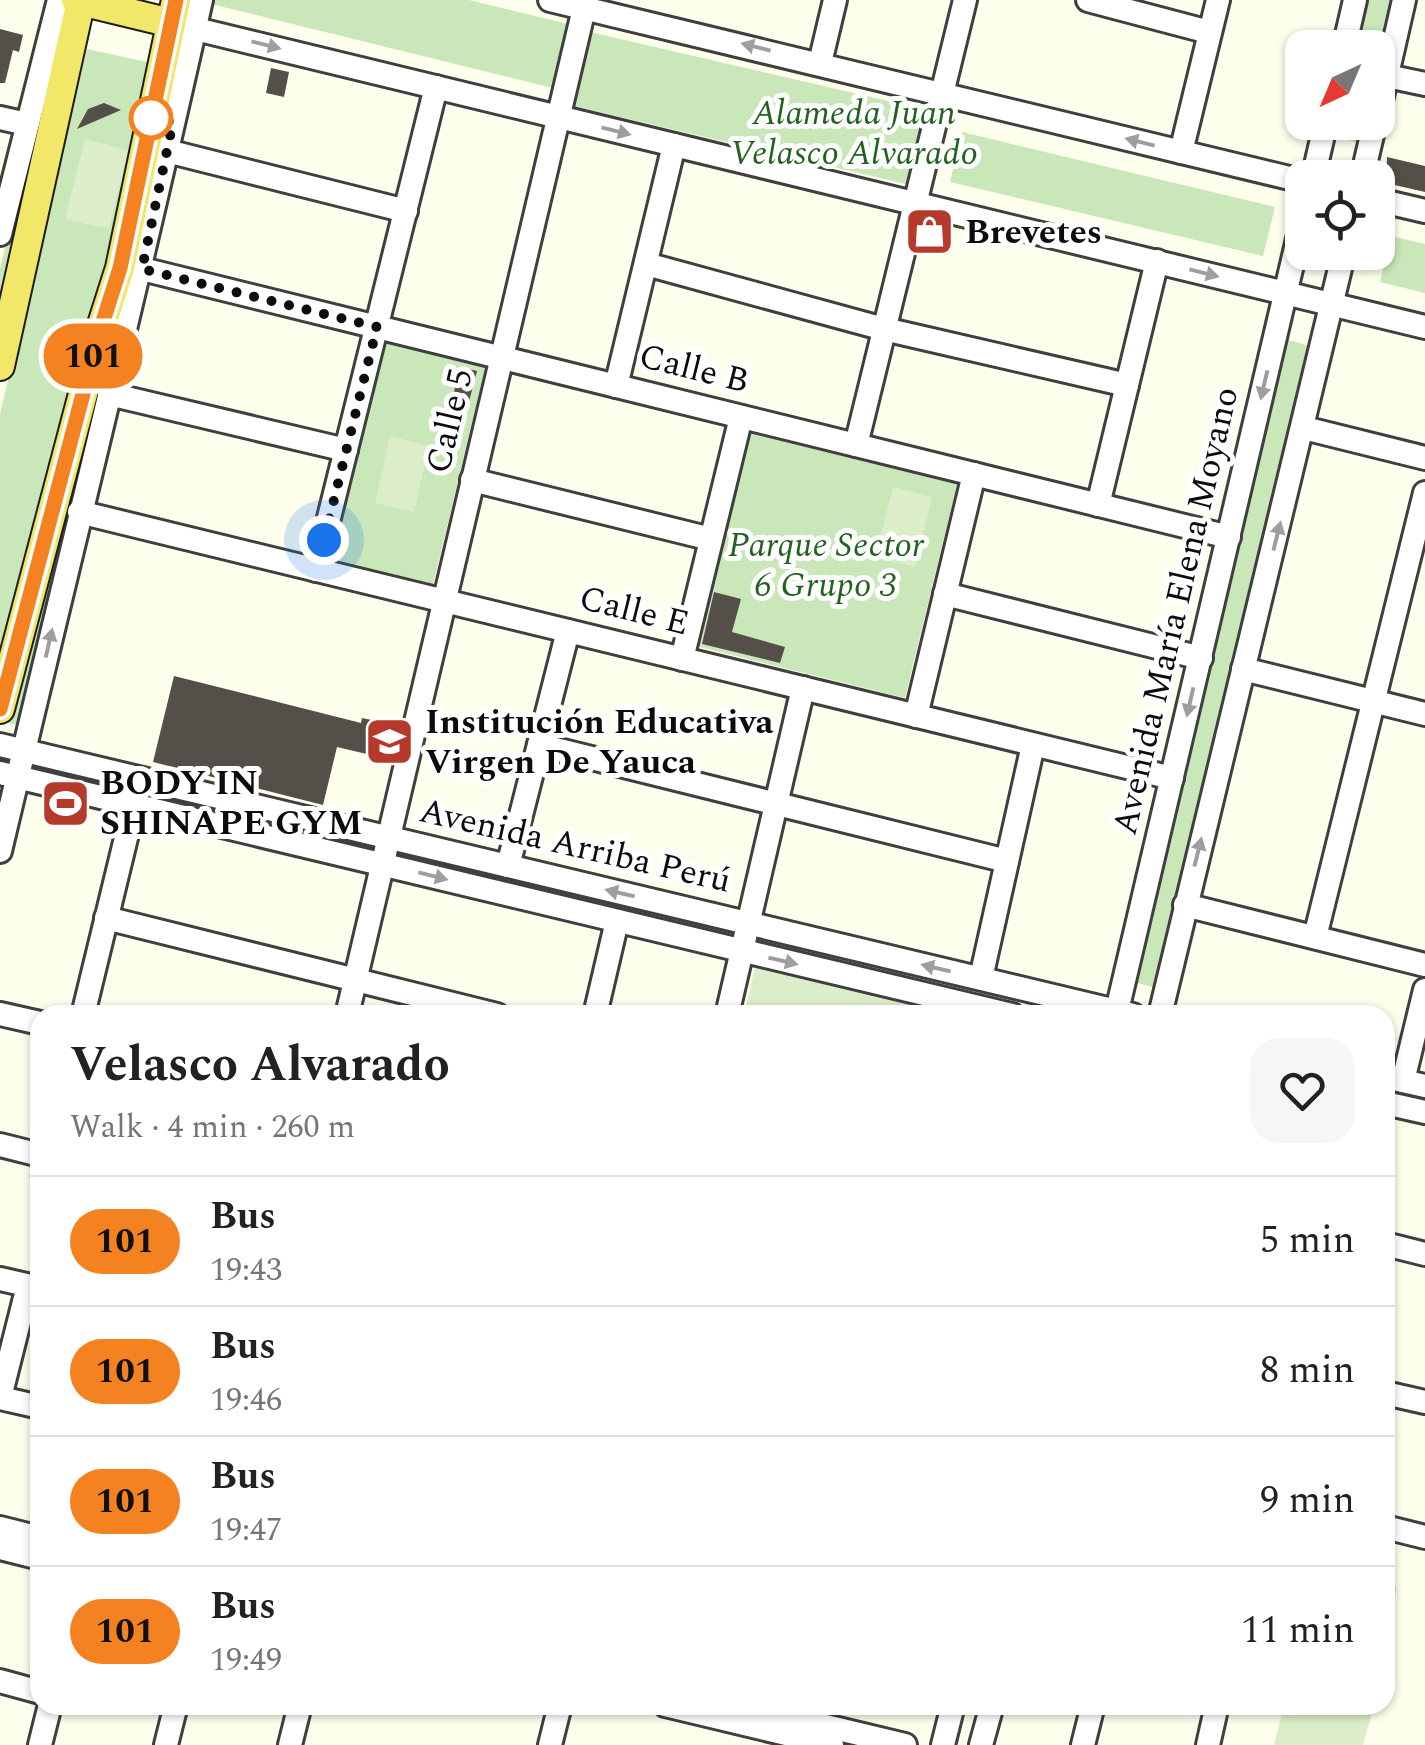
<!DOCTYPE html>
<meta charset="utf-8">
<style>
body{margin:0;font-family:Spectral,serif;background:#f6f6f6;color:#222;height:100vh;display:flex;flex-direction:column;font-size:38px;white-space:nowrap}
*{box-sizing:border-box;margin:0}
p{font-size:32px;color:#767676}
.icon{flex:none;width:55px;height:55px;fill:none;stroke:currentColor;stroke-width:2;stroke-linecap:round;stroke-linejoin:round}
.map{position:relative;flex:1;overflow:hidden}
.side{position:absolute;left:30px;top:1005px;width:1365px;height:710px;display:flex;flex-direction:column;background:#fff;border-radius:30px;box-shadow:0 2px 8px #0004}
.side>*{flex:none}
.badge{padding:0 20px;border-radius:32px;font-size:35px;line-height:65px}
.needle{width:65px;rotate:224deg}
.fabs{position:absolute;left:1285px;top:30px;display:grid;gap:20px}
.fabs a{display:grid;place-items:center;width:110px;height:110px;border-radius:20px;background:#fff;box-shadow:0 2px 8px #0004;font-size:50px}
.you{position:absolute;width:50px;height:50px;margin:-25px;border:8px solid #fff;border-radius:50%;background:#1a73e8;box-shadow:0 0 0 15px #1a73e833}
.map>.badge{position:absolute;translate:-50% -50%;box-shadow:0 0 0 5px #fff}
.round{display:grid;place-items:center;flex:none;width:105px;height:105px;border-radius:30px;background:#f6f6f6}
.overview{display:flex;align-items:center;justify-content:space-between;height:170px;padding:0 40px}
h1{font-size:48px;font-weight:700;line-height:75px}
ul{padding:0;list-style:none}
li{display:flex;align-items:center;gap:30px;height:130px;padding:0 40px;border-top:2px solid #e0e0e0}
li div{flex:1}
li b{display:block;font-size:38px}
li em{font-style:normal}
li .badge{min-width:110px;font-weight:700;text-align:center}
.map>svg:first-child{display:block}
.green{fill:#c9e7b8}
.pitch{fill:#dceec9}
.building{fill:#544f49}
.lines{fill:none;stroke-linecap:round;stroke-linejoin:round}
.minor-casing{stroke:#3f3f3f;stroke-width:28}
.major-casing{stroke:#1d1d1d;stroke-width:32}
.minor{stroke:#fff;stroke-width:22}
.major{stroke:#f2e768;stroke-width:28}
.oneway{fill:#9e9e9e}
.line-casing{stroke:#fff;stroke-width:22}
.line{stroke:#f58220;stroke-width:15}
.walk{stroke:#0c0c0c;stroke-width:10;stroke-dasharray:0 18}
.stop-dot{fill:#fff;stroke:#f58220;stroke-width:5}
.labels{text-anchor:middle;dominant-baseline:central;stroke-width:10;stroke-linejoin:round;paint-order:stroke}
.park-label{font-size:35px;font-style:italic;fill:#236120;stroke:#fff}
.poi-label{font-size:35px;font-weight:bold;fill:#0c0c0c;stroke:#fff;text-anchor:start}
.street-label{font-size:35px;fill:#0c0c0c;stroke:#fff}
</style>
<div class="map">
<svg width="1425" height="1745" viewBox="0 0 1425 1745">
<rect width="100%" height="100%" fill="#fefeed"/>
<g class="green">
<path d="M211,0h258l99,24 -15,64 -342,-84z"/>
<path d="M1369,0h24l-15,63v-15h-20z"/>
<path d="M590,32l341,79 -17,75 -341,-80z"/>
<path d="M54,41l13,4 -67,284v-60z"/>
<path d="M87,49l69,15 -7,46 -149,560v-256z"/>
<path d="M1340,123h23l-5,20 -22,-7z"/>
<path d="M962,132l313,75 -12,49 -313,-74z"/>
<path d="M1391,236l34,8v49l-45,-11z"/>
<path d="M382,338l104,26 -53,221 -104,-25z"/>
<path d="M1288,340l22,6 -153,642 -24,-6z"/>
<path d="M111,341l-88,386 -17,-5z"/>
<path d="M748,432l209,52 -52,214 -209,-52z"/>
</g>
<g class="pitch">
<path d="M85,139l43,11 -19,79 -44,-10z"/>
<path d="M390,436l39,10 -15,66 -39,-9z"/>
<path d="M893,487l39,10 -17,70 -40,-10z"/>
<path d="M756,963l209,52h-221z"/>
<path d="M1385,1576l7,2 5,11 -11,43 7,3 -8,30z"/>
<path d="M1284,1705h90l-11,40h-89z"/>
</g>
<g class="building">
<path d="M0,29l23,6 -4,17 -6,-2 -8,33h-5z"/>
<path d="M271,68l18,4 -5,25 -18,-4z"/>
<path d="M104,103l17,7 -44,19 11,-20z"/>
<path d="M1387,157l38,9v26l-39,-9z"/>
<path d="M925,226l26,6 -5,23 -26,-6z"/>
<path d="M460,367l17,4 -11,42 -16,-5z"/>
<path d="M714,592l27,7 -9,33 53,15 -5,16 -78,-19z"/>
<path d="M174,676l187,47 1,-5 38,8 -8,34 -55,-13 -14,58 -170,-43z"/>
</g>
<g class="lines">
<defs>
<g id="minor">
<path d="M550,0l752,181"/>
<path d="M1088,0l121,32"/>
<path d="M171,23l1254,304"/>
<path d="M1344,48l11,-48"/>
<path d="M820,63l15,-63"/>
<path d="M1387,76l38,8"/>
<path d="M1378,114l26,-114"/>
<path d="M0,118l27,6"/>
<path d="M167,151l239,60"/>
<path d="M1181,152l37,-152"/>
<path d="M1313,178l13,-56"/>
<path d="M1362,178l13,-56"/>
<path d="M1378,200l47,11"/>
<path d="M0,234l59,-234"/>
<path d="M646,264l238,65 243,56"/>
<path d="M142,269l1087,268"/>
<path d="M616,386l58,-241"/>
<path d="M109,394l237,56"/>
<path d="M1304,428l121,30"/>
<path d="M856,445l109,-445"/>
<path d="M472,480l239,59"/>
<path d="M1098,505l59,-244"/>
<path d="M79,512l1093,266"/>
<path d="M316,570l120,-483"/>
<path d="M945,594l256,64"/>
<path d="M682,659l59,-242"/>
<path d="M1243,669l182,45"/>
<path d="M916,716l58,-242"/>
<path d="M0,745l1133,270"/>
<path d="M539,745l468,116"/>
<path d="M0,773l1012,242"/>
<path d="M0,851c67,-283 138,-566 201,-851"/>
<path d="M508,866l60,-235"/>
<path d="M1185,905l240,60"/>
<path d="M106,918l391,97"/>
<path d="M1315,937l110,-444"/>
<path d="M981,978l52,-233"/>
<path d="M0,1014l40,9"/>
<path d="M83,1015l51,-210"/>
<path d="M347,1015l239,-1015"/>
<path d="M595,1015l22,-94"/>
<path d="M727,1015l76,-327"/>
<path d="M1116,1015l186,-793"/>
<path d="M1160,1015l184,-763"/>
<path d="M1385,1077l40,9"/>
<path d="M1403,1081l22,-91"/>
<path d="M1385,1103l40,9"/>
<path d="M0,1145l40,10"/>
<path d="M1385,1244l40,10"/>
<path d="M0,1279l40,9"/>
<path d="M1385,1393l40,9"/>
<path d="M0,1397l28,-111"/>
<path d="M0,1398l40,9"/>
<path d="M1385,1527l40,10"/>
<path d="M0,1528l40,10"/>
<path d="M0,1548l40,10"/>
<path d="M0,1681l40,11"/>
<path d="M665,1705l167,40"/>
<path d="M738,1705l167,40"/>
<path d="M40,1745l10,-40"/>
<path d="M166,1745l10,-40"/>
<path d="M290,1745l10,-40"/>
<path d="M550,1745l10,-40"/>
<path d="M943,1745l10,-40"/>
<path d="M981,1745l11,-40"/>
<path d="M1083,1745l10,-40"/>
<path d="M1208,1745l9,-40"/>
</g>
<g id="major">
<path d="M76,0l95,23"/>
<path d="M0,366l81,-366"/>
<path d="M0,709l98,-372 22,-69 56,-268"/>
</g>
</defs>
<use href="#minor" class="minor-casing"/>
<use href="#major" class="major-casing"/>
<use href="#minor" class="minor"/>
<use href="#major" class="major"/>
</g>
<defs><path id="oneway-solid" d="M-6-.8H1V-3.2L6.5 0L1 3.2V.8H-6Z" transform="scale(2.5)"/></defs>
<g class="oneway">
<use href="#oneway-solid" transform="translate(266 45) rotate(14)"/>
<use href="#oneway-solid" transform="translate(756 47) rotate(-166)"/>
<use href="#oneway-solid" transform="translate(616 131) rotate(14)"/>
<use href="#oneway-solid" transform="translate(1140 142) rotate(-166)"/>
<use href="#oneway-solid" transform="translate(1204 273) rotate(14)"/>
<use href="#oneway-solid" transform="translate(1264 385) rotate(103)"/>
<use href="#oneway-solid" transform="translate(1277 536) rotate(-76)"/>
<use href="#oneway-solid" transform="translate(49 643) rotate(-77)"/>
<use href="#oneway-solid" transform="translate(1190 702) rotate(103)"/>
<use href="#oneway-solid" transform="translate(1198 852) rotate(-76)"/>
<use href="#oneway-solid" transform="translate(433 876) rotate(14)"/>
<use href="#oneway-solid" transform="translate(620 893) rotate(-167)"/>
<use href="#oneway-solid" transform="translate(783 961) rotate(13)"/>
<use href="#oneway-solid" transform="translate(936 968) rotate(-167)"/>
</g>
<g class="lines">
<defs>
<path id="line" d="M0,709l98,-372 22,-69 56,-268"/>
</defs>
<use href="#line" class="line-casing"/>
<use href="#line" class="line"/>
<path class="walk" d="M151,118l22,4 -31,147 235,58 -53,213"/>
</g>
<defs>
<symbol id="shop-square" viewBox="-11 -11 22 22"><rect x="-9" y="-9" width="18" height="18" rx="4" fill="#b63a2b" stroke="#fff"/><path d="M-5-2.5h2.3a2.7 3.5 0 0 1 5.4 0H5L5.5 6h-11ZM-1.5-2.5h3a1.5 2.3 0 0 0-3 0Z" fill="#fff"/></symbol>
<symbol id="school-square" viewBox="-11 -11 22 22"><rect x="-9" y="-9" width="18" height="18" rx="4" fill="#b63a2b" stroke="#fff"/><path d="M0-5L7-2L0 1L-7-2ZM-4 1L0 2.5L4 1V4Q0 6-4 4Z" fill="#fff"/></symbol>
<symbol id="stadium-square" viewBox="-11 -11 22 22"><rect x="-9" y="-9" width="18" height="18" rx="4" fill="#b63a2b" stroke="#fff"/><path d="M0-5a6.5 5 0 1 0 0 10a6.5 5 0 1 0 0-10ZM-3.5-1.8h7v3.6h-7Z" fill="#fff"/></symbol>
</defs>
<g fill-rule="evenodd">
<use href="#shop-square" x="902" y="204" width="55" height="55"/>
<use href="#school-square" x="362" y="714" width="55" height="55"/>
<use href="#stadium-square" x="38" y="776" width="55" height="55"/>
</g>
<circle class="stop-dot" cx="151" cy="118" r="20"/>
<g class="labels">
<g class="park-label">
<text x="854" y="113">Alameda Juan<tspan x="854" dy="40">Velasco Alvarado</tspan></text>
<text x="826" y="545">Parque Sector<tspan x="826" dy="40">6 Grupo 3</tspan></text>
</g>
<g class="poi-label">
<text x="965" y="232">Brevetes</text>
<text x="425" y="722">Institución Educativa<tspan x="425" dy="40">Virgen De Yauca</tspan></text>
<text x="100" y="783">BODY IN<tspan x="100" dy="40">SHINAPE GYM</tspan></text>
</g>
<g class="street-label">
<text transform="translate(694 369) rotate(14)">Calle B</text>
<text transform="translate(450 421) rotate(-77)">Calle 5</text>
<text transform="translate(634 611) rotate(14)">Calle E</text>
<text transform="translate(1176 611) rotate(-77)">Avenida María Elena Moyano</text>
<text transform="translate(575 846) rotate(13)">Avenida Arriba Perú</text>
</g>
</g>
</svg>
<div class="fabs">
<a><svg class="needle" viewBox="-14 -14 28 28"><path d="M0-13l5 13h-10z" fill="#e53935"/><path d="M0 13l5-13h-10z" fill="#767676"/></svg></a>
<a><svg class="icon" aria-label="locate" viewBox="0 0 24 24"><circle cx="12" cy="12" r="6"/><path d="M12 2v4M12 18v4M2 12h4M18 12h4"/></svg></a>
</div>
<div class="you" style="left:324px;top:540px"></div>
<b class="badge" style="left:93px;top:356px;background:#f58220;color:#111">101</b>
<section class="side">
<div class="overview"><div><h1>Velasco Alvarado</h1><p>Walk · 4 min · 260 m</p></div><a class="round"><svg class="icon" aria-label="heart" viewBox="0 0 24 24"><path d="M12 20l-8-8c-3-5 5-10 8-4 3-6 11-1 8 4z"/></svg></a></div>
<ul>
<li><span class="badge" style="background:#f58220;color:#111">101</span><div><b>Bus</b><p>19:43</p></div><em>5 min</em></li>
<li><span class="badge" style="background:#f58220;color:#111">101</span><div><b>Bus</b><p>19:46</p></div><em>8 min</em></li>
<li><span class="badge" style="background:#f58220;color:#111">101</span><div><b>Bus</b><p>19:47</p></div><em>9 min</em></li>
<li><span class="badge" style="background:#f58220;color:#111">101</span><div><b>Bus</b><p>19:49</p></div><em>11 min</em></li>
</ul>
</section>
</div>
